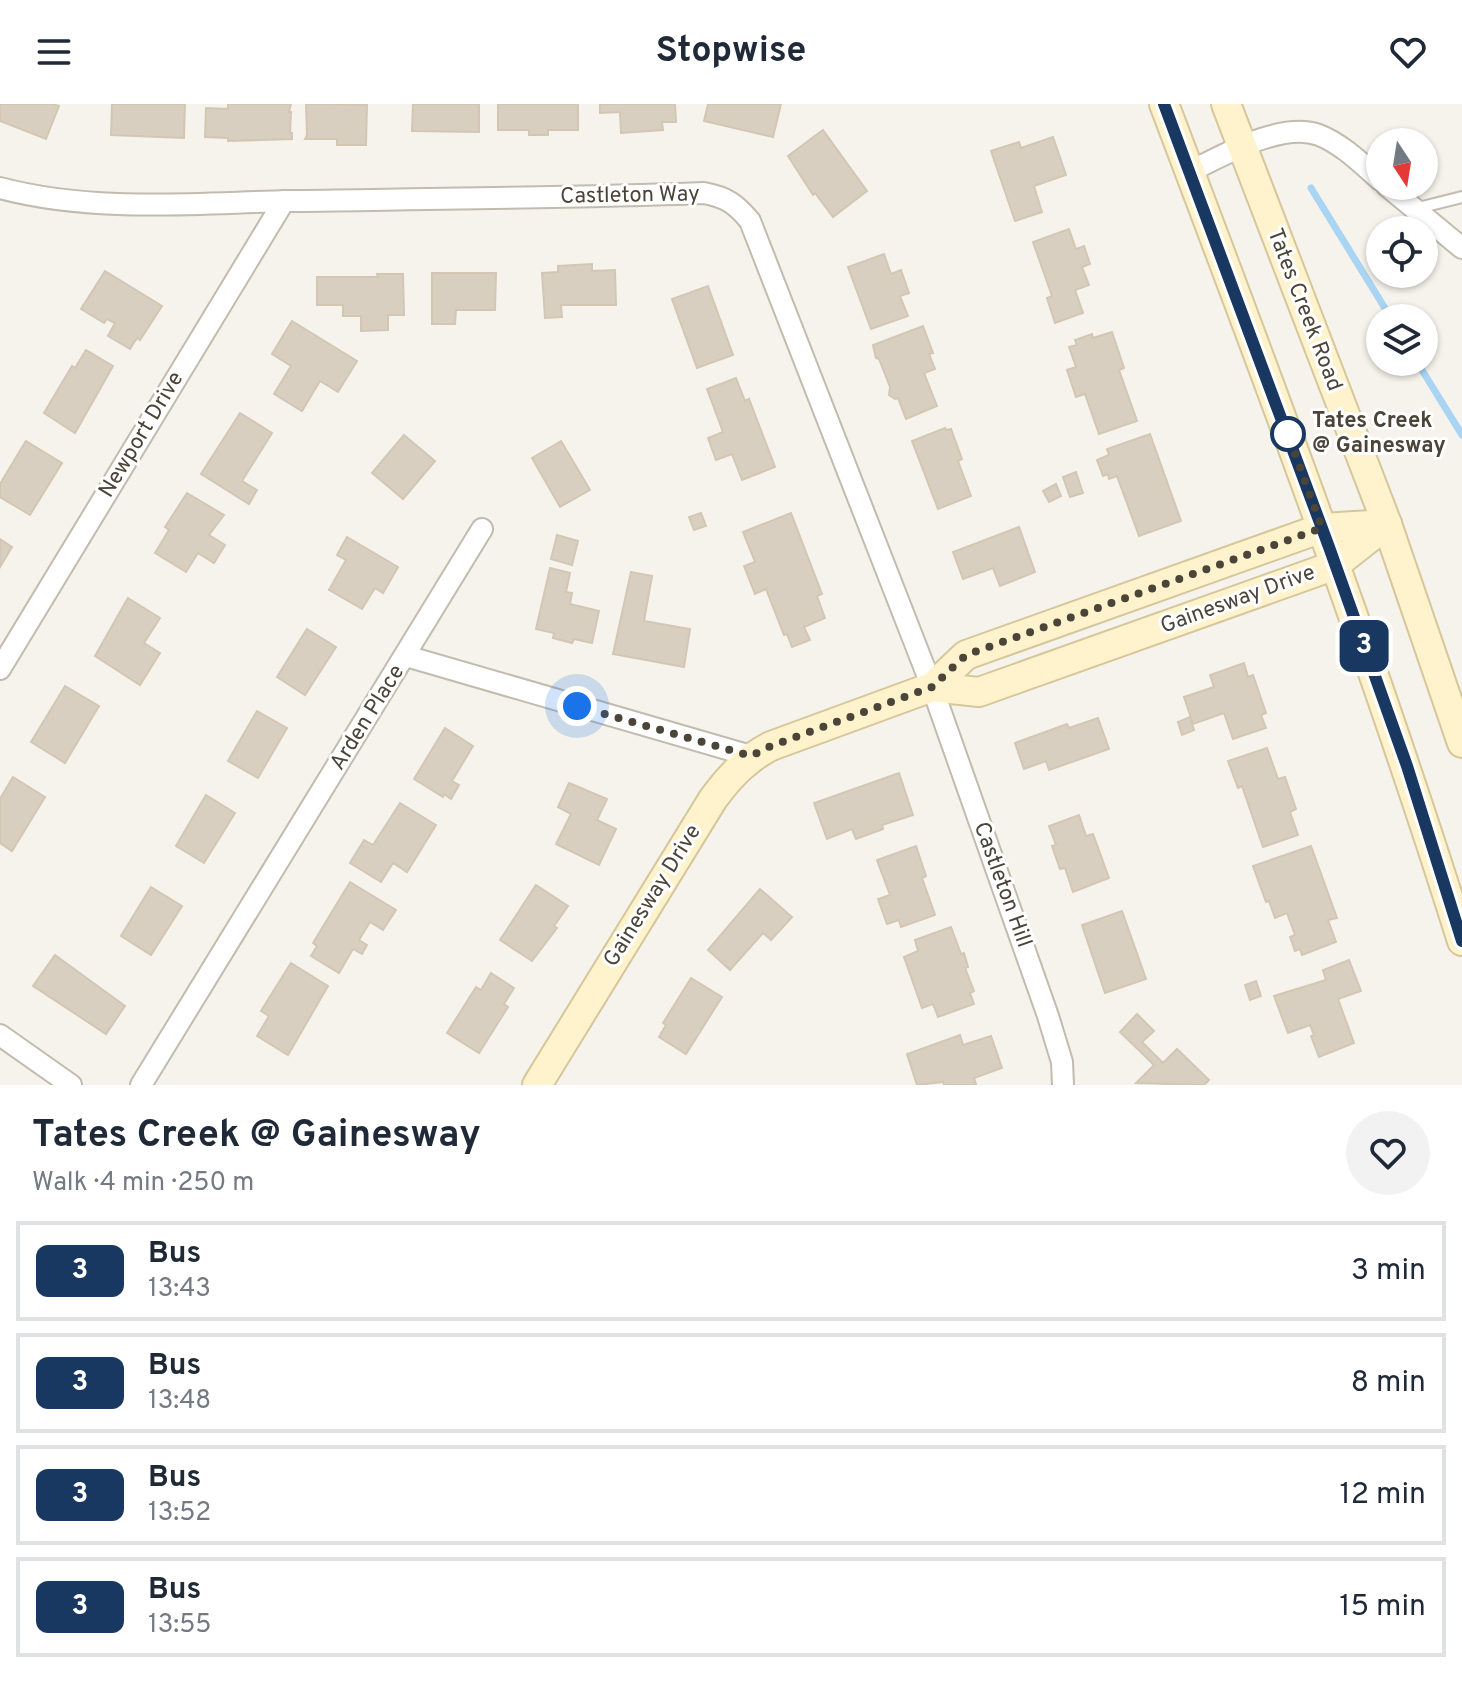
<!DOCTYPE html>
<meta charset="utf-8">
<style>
body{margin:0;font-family:Overpass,sans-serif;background:#f2f2f3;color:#1f2937;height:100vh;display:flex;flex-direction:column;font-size:30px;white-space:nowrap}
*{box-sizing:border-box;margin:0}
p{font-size:26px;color:#747a83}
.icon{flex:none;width:44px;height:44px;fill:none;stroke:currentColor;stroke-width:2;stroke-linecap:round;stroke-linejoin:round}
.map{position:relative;height:981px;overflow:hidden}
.sheet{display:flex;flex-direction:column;background:#fff;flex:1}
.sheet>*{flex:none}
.badge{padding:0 16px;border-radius:12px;font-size:28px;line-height:52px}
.needle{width:52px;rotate:168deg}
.controls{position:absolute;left:1366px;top:24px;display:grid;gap:16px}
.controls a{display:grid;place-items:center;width:72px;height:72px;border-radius:50%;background:#fff;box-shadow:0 2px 6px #0004;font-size:40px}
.you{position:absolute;width:40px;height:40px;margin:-20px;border:6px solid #fff;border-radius:50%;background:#1a73e8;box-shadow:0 0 0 12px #1a73e833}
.map>.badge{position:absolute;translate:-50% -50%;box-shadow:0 0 0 4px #fff}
.round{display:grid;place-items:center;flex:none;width:84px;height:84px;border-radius:42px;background:#f2f2f3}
.overview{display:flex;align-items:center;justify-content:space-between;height:136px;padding:0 32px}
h1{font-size:38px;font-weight:700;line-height:60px}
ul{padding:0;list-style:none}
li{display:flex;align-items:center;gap:24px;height:100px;margin:0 16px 12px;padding:0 16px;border:4px solid #e0e1e3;border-radius:0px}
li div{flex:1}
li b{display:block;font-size:30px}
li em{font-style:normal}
li .badge{min-width:88px;font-weight:700;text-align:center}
header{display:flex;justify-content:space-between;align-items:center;height:104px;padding:0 32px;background:#fff;font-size:36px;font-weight:700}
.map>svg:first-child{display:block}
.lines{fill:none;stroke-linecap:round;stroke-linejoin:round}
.stream{stroke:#a9d4f2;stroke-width:7}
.building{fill:#d8cfc1;stroke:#d3c7b4;stroke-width:2}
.lane-casing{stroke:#c2bbae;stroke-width:14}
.street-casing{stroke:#c2bbae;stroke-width:24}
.secondary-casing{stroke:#d6c79b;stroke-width:32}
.lane{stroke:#fff;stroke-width:10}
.street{stroke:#fff;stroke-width:20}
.secondary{stroke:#fff3cd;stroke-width:28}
.line-casing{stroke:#fff;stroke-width:18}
.line{stroke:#183862;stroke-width:12}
.walk{stroke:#4b4439;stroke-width:8;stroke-dasharray:0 14.4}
.stop-dot{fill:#fff;stroke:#183862;stroke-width:4}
.labels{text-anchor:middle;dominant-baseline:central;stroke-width:6;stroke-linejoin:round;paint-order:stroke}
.street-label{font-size:22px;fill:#4b4439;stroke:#fff}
.stop-label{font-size:22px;font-weight:bold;fill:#4b4439;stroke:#fff;text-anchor:start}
</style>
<header><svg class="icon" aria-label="menu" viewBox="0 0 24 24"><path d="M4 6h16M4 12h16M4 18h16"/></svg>Stopwise<svg class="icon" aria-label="heart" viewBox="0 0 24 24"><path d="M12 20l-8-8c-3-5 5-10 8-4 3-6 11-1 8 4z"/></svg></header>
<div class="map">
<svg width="1462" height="981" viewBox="0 0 1462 981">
<rect width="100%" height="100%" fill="#f6f3ec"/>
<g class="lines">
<g class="stream">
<path d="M1311,84l80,130"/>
<path d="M1417,258l45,73"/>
</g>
</g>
<g class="building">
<path d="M0,0h52l7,2 -13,33 -46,-18z"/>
<path d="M112,0h73l-1,34 -73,-3z"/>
<path d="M228,0h63l-2,8h2l-1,21h2v6l-64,2v-3l-23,-1 1,-29 22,1z"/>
<path d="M306,0l61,1 -1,40h-29v-6h-32l2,-4z"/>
<path d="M413,0h66v28l-67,-1z"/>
<path d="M498,0h80v26h-30v5h-19v-5h-31z"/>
<path d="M600,0h75l1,18h-14l1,8 -42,3 -1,-21 -20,1z"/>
<path d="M708,0h73l-8,33 -69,-16z"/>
<path d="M823,26l44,61 -34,26 -18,-24 -2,2 -25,-39z"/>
<path d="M1053,33l13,38 -32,11 8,26 -27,9 -24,-70 28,-9 2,6z"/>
<path d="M1069,125l7,20 8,-3 6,18 -8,3 7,18 -14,5 8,23 -28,10 -8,-25 5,-2 -19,-54z"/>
<path d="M884,150l7,20 10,-4 8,23 -9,3 8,20 -37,13 -23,-62z"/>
<path d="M592,160v7l23,-1 1,35h-55l1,12 -17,1 -3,-45 16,-1v-6z"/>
<path d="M105,167l57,35 -22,34 -3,-2 -7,11 -22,-13 7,-13 -8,-4 -3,4 -23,-14z"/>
<path d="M432,169h64l-1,37h-39l-1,14h-23z"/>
<path d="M377,170h26l1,41h-16v15l-27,1v-15h-18v-11h-26v-28h61z"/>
<path d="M708,182l25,69 -36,13 -25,-69z"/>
<path d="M292,217l65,40 -19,31 -18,-11 -18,30 -28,-17 17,-28 -19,-12z"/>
<path d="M923,222l10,27 -4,1 6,15 -11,4 13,33 -31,13 -8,-21 -3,1 -6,-4 1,-8 -11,-28 -3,-1 -3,-13z"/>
<path d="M1112,228l12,36 -5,2 18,51 -38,13 -14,-40 -9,3 -9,-27 9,-3 -7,-20 8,-2 -2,-5 17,-6 1,4z"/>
<path d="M86,246l27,16 -38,67 -31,-20 28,-47 3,2z"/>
<path d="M736,274l9,23 4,-2 26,68 -33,13 -10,-26 -16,6 -8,-22 15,-6 -16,-43z"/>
<path d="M240,309l32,20 -30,48 15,9 -8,14 -48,-30z"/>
<path d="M945,324l1,2 5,-1 11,30 -4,2 13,35 -33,13 -26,-68z"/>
<path d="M1150,330l31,87 -42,15 -22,-60 -8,3 -1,-5 -5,2 -6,-16 12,-5 -2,-6z"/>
<path d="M404,331l31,26 -32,38 -31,-26z"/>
<path d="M26,337l36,22 -32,52 -30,-18v-13z"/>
<path d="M561,337l29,49 -30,17 -28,-49z"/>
<path d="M1076,368l7,21 -13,4 -7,-20z"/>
<path d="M1056,380l5,12 -12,6 -6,-11z"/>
<path d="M187,389l37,22 -15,20 16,10 -11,18 -16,-10 -12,19 -31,-19 14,-23 -4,-3z"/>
<path d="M701,409l5,13 -12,4 -5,-13z"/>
<path d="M791,409l31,81 -5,2 8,22 -21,9 6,13 -18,7 -5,-13 -3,1 -18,-46 -11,5 -11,-28 11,-4 -12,-30z"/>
<path d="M1019,423l16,45 -35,14 -7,-18 -30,11 -10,-27z"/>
<path d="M557,431l21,6 -6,24 -21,-6z"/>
<path d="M347,433l51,30 -15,26 -8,-5 -13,21 -33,-19 17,-30 -9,-5z"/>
<path d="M0,435l12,8 -12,20z"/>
<path d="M550,464l20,5 -4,19 6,1 -2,11 29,7 -7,32 -18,-4 -2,4 -19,-5 1,-5 -18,-4z"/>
<path d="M631,468l21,4 -8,45 46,8 -6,38 -71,-13z"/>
<path d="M128,494l32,20 -16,25 16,10 -20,32 -45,-29z"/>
<path d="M307,525l29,18 -31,48 -28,-18z"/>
<path d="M1244,559l4,14 5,-2 13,38 -5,2 5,13 -33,11 -9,-26 -31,11 -9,-27 30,-10 -4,-12z"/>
<path d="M65,582l34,20 -34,57 -34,-21z"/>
<path d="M257,607l30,17 -29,50 -30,-17z"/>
<path d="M1190,613l4,13 -12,5 -4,-13z"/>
<path d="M1098,614l11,31 -60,21 -3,-9 -22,8 -9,-26 52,-19 2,4z"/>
<path d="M445,624l28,18 -21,35 7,4 -8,14 -7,-5 -1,3 -29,-18z"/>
<path d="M1267,644l11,31 7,-2 11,32 -6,3 8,23 -35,12 -21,-61 -4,2 -10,-27z"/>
<path d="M899,669l14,42 -31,10 1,4 -27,10 -4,-10 -25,10 -13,-36z"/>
<path d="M13,673l32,20 -33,54 -12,-8v-44z"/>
<path d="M569,679l38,16 -10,21 19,9 -17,36 -43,-21 15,-30 -13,-7z"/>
<path d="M206,691l29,18 -31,50 -28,-17z"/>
<path d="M400,699l36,22 -29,47 -14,-9 -12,19 -31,-19 14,-23 9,5z"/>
<path d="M1079,711l7,21 7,-2 16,44 -36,14 -8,-24 -5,1 -8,-23 4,-1 -7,-19z"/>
<path d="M916,742l10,30 -4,2 13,37 -34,12 -2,-7 -12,4 -9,-25 12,-4 -13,-35z"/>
<path d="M1311,742l26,72 -9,2 8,22 -34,13 -2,-6 -5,2 -5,-14 5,-2 -8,-22 -12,5 -6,-17 -3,1 -13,-36z"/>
<path d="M350,778l46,28 -13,20 -13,-8 -11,18 8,5 -5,9 -9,-5 -14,24 -28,-17 6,-10 -4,-3z"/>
<path d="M536,781l32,21 -14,20 3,2 -25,33 -32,-21z"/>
<path d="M151,783l31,19 -31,49 -30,-19z"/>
<path d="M760,785l32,28 -21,23 -8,-7 -33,37 -22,-20z"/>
<path d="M1122,807l24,68 -41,14 -23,-68z"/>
<path d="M951,823l10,27 3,-1 4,14 -3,1 9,23 -4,2 4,11 -36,13 -5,-13 -11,4 -18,-51 14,-6 -3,-11z"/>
<path d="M55,851l70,51 -19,28 -73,-48z"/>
<path d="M1349,856l12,31 -23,8 16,44 -35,14 -8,-21 3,-1 -4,-10 -22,8 -14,-37 52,-16 -3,-10z"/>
<path d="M291,859l37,23 -40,69 -31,-19 12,-20 -8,-5z"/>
<path d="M491,869l23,15 -10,16 4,3 -29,46 -32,-20 29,-46 5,3z"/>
<path d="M691,874l31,19 -36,57 -27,-17 7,-12 -3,-2z"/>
<path d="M1256,877l5,15 -11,4 -5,-15z"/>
<path d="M1137,910l17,17 -12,11 21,21 14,-14 32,31 -5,5 -68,-2 18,-18 -34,-33z"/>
<path d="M960,931l3,10 28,-9 11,32 -28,10 2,6 -3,1h-29l-1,-3 -26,3 -10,-31z"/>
</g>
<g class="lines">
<defs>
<path id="lane" d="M1414,105l48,-12"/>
<g id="street">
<path d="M1189,68c35,-17 93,-51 130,-37 23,9 43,29 61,45"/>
<path d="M1387,82l75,62"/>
<path d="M0,84c94,25 194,15 290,13 138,-2 276,-3 414,-8 22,4 32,11 46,28l182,466 116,329 14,46 1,23"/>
<path d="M406,552l345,100"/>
<path d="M0,565l284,-468"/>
<path d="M0,931l71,50"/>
<path d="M141,981l341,-556"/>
</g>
<g id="secondary">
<path d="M1164,0c105,277 209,554 298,837"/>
<path d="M1226,0l161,420 75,219"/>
<path d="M932,583l47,5 337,-120 19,-7 52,-41"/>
<path d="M537,981l176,-286c17,-23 33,-40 58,-53l161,-59 34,-32 356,-127 65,-4"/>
</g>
</defs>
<use href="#lane" class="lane-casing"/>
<use href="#street" class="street-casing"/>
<use href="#secondary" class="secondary-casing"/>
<use href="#lane" class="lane"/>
<use href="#street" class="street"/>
<use href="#secondary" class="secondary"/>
</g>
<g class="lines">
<defs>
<path id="line" d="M1164,0l165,443 78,219 55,175"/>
</defs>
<use href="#line" class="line-casing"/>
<use href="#line" class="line"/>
<path class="walk" d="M577,602l174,50 20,-10 161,-59 34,-32 356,-127 -34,-94"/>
</g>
<circle class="stop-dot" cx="1288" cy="330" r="16"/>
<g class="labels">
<g class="street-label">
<text transform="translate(630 92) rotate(-1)">Castleton Way</text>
<text transform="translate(1304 206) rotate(69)">Tates Creek Road</text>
<text transform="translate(142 331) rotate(-59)">Newport Drive</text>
<text transform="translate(1238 496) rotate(-20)">Gainesway Drive</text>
<text transform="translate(368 614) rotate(-58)">Arden Place</text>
<text transform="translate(1002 781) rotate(70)">Castleton Hill</text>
<text transform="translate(653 792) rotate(-58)">Gainesway Drive</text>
</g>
<g class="stop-label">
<text x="1312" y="317">Tates Creek<tspan x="1312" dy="25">@ Gainesway</tspan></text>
</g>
</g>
</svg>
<div class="controls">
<a><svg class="needle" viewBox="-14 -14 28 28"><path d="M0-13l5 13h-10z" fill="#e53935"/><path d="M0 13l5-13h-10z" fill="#747a83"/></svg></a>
<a><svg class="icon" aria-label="locate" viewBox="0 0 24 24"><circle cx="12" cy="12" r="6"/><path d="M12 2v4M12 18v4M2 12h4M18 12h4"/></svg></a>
<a><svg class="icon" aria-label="layers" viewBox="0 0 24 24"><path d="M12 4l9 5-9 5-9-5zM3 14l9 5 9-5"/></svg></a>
</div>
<div class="you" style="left:577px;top:602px"></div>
<b class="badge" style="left:1364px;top:542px;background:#183862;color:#fff">3</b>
</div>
<section class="sheet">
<div class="overview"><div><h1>Tates Creek @ Gainesway</h1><p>Walk · 4 min · 250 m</p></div><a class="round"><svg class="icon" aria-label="heart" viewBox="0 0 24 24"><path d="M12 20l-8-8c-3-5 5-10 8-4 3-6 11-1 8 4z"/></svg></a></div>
<ul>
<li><span class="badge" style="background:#183862;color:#fff">3</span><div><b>Bus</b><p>13:43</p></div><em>3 min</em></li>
<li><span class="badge" style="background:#183862;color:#fff">3</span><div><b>Bus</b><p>13:48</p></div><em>8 min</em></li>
<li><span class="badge" style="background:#183862;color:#fff">3</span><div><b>Bus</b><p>13:52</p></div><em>12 min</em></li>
<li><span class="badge" style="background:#183862;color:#fff">3</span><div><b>Bus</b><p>13:55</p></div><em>15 min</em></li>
</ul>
</section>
